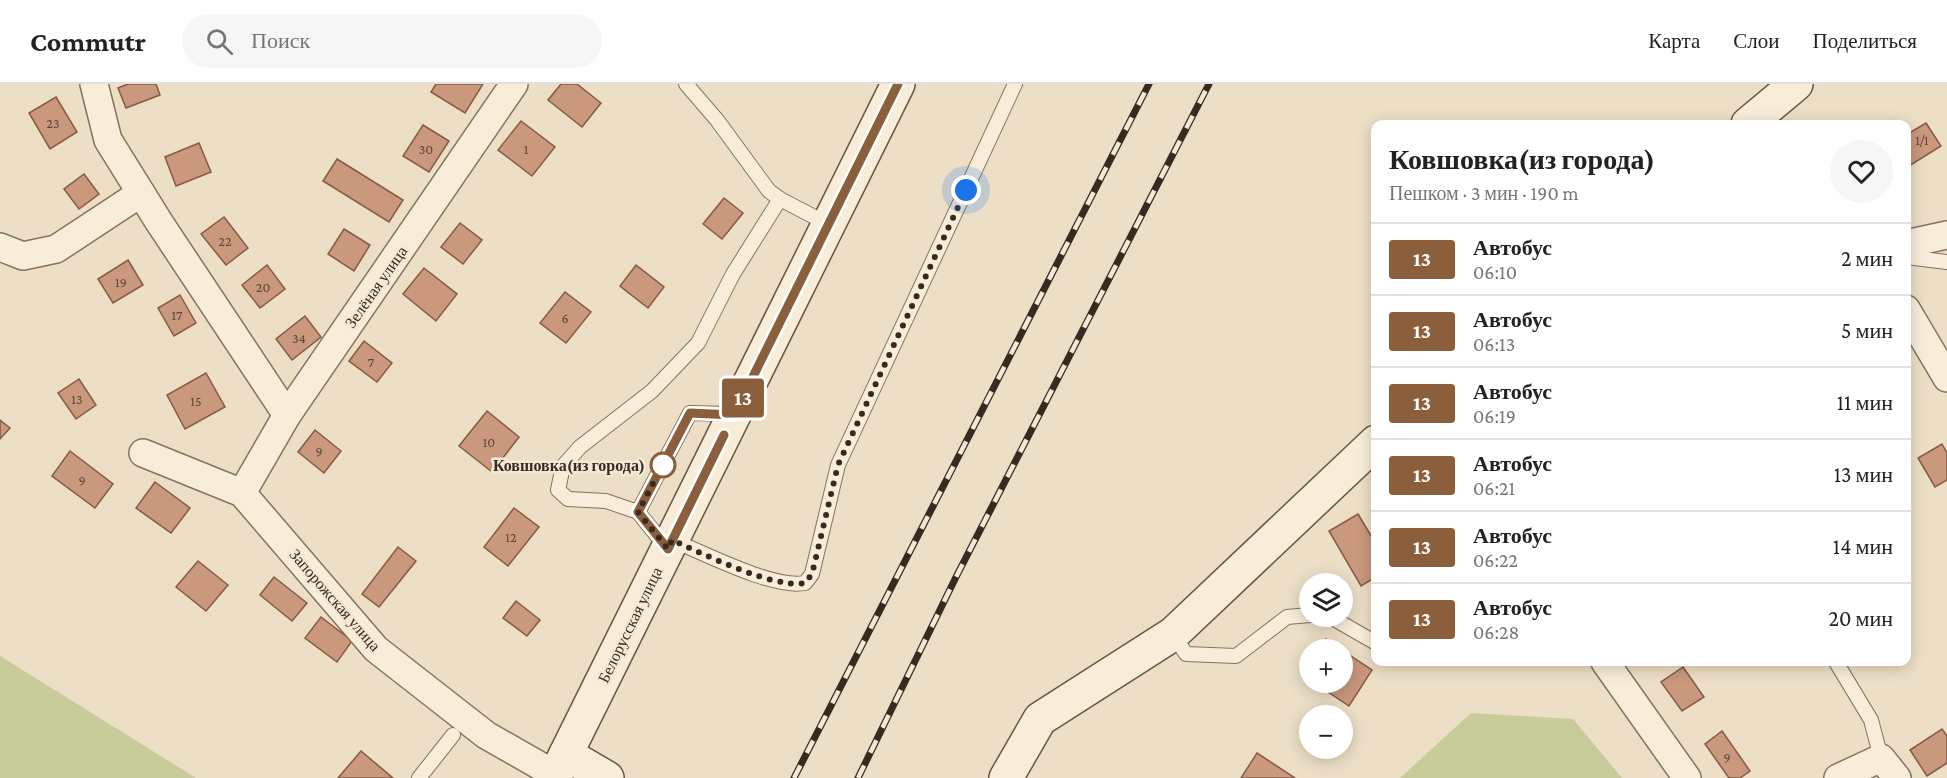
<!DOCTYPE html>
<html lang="ru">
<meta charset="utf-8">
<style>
body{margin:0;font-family:"Crimson Pro",serif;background:#f6f6f6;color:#222;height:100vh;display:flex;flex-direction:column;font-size:22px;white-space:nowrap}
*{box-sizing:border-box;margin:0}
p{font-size:20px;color:#767676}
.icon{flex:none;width:33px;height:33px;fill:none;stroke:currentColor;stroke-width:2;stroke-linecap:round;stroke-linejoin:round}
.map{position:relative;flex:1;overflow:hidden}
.sheet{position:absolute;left:1371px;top:36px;width:540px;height:546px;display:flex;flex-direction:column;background:#fff;border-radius:12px;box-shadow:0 3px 15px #0003}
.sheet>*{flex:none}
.badge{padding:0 12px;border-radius:4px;font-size:21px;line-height:39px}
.fabs{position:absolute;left:1299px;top:489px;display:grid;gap:12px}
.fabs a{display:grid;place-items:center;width:54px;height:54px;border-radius:50%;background:#fff;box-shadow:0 3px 15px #0003;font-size:30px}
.you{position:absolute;width:30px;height:30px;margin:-15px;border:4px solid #fff;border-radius:50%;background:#1a73e8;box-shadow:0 0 0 9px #1a73e833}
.map>.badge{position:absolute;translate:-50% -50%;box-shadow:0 0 0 3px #fff}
.round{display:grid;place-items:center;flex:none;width:63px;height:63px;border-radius:32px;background:#f6f6f6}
.headline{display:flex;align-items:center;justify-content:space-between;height:102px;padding:0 18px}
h1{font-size:28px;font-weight:700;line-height:45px}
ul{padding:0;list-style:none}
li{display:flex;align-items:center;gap:18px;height:72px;padding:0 18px;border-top:2px solid #e0e0e0}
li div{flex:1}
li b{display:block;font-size:22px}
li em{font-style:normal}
li .badge{min-width:66px;font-weight:700;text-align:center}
header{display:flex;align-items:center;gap:36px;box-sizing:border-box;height:84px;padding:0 30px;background:#fff;border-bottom:2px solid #e0e0e0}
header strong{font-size:28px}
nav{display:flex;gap:33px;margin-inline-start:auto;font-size:21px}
.search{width:420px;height:54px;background:#f6f6f6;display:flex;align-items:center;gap:15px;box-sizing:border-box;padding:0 21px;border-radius:33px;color:#767676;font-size:22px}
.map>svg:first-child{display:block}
.green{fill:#c8cb9a}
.building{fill:#c9987d;stroke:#865943;stroke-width:1.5}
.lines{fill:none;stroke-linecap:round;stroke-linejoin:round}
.lane-casing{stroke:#87715c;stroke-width:16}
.street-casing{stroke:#87715c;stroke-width:30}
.secondary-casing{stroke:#69523f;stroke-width:36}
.lane{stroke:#f8edd9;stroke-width:14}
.street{stroke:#f8edd9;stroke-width:27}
.secondary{stroke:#f8edd9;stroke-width:33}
.rail-casing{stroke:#382a20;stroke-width:7}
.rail{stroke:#f4e9d5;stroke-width:4.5;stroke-dasharray:14;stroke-linecap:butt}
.line-casing{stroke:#fff;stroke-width:14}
.line{stroke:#8b5e3c;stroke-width:9}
.walk{stroke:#382a20;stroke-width:6;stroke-dasharray:0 10.8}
.stop-dot{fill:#fff;stroke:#8b5e3c;stroke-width:3}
.labels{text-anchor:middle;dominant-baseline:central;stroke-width:5;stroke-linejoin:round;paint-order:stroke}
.number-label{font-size:14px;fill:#5c4637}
.street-label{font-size:16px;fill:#382a20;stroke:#f4e9d5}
.stop-label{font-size:16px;font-weight:bold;fill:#382a20;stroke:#f4e9d5;text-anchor:end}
</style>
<header>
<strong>Commutr</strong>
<div class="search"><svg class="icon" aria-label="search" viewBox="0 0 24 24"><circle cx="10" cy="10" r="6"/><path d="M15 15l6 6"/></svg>Поиск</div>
<nav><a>Карта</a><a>Слои</a><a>Поделиться</a></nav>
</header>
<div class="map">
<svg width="1947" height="694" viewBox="0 0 1947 694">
<rect width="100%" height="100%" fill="#eddfc6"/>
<g class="green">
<path d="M0,572l196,122h-196z"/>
<path d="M1471,629l102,6 49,59h-222z"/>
</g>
<g class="building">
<path d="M128,0h28l4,11 -34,13 -8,-20z"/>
<path d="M436,0h47l-18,29 -34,-21z"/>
<path d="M561,0h16l24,19 -19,24 -34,-27z"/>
<path d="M56,13l21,35 -27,17 -21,-36z"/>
<path d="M521,37l34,26 -23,29 -34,-26z"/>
<path d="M1926,39l15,23 -35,22v-33z"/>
<path d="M423,41l26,16 -20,31 -26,-16z"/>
<path d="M199,59l12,29 -35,14 -11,-29z"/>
<path d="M337,75l66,41 -14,22 -66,-41z"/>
<path d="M84,90l15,20 -20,15 -15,-20z"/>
<path d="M724,114l19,15 -21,26 -19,-15z"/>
<path d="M224,133l24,31 -22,17 -25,-31z"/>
<path d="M460,139l22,17 -19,24 -22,-17z"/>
<path d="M344,145l26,16 -16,26 -26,-17z"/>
<path d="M128,176l15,25 -30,18 -15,-24z"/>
<path d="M267,181l18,24 -25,19 -18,-23z"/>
<path d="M636,181l28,22 -16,21 -28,-22z"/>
<path d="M424,184l33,26 -21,27 -33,-27z"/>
<path d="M565,208l26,20 -25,31 -26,-20z"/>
<path d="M180,211l16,28 -22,13 -16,-28z"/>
<path d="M305,232l16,21 -29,23 -16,-21z"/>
<path d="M364,257l28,22 -15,19 -28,-21z"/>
<path d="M206,289l19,34 -40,22 -18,-34z"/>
<path d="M79,295l17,26 -20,14 -18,-26z"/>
<path d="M487,327l32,26 -27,35 -33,-26z"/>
<path d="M0,336l10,8 -10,11z"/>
<path d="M315,346l26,21 -17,22 -26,-21z"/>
<path d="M1942,360l5,9v27l-12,7 -17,-29z"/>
<path d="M70,367l43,33 -18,24 -43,-32z"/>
<path d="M155,398l35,26 -19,25 -35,-25z"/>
<path d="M514,424l25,19 -31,39 -24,-19z"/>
<path d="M1358,430l18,30v33l-15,9 -32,-55z"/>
<path d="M398,463l18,14 -37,46 -17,-13z"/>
<path d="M198,477l30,24 -22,26 -30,-24z"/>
<path d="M274,493l33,26 -15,18 -32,-26z"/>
<path d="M516,517l24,19 -13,16 -24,-18z"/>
<path d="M321,533l31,24 -15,21 -32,-24z"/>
<path d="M1326,555l15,11h-22z"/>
<path d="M1342,566l30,20 -23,36 -36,-24h29z"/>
<path d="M1310,580v16l-8,-5z"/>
<path d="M1683,583l21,30 -22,14 -21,-29z"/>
<path d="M1942,645l5,7v27l-20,13 -17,-26z"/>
<path d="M1722,647l28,40 -10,7h-11l-24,-34z"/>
<path d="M361,667l32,27h-55z"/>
<path d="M1257,669l38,25h-54z"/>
</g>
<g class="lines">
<defs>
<g id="lane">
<path d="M686,0l31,36 52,71 11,8 48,25"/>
<path d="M1906,173l41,5"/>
<path d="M638,428l-32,-11 -38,-2 -10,-9 5,-24 17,-19 72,-56 46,-48 35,-69 47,-75"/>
<path d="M672,456c32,13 101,49 133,43l7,-9 26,-109 177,-381"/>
<path d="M666,463l-28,-35 52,-99 42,1"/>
<path d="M1329,532l47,27"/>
<path d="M1173,550l13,20 50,2 51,-39 23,-2"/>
<path d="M1836,578l35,58 10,38"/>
<path d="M419,694l34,-43"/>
</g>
<g id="street">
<path d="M94,0l14,56 51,82 128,193"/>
<path d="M1906,160l41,-9"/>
<path d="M0,163l23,9 33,-7 85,-56"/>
<path d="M1906,225l41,69"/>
<path d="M143,369l99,40 134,156 110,86 70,40"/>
<path d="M242,409l45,-78 227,-331"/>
<path d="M1605,578l82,116"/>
<path d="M1838,694l43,-20 16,20"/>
</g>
<g id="secondary">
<path d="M1748,40l48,-40"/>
<path d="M566,670l41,24"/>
<path d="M554,694l344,-694"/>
<path d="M1006,694l34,-59 133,-85 203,-192"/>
</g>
</defs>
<use href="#lane" class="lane-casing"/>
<use href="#street" class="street-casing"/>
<use href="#secondary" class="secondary-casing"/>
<use href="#lane" class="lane"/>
<use href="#street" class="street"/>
<use href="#secondary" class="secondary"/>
<defs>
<g id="rail">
<path d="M794,694l355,-694"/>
<path d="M858,694l98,-201 253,-493"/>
</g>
</defs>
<use href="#rail" class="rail-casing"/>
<use href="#rail" class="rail"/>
</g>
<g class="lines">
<defs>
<path id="line" d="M724,351l-56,114 -30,-37 52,-99 44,2 164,-331"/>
</defs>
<use href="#line" class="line-casing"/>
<use href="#line" class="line"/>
<path class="walk" d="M663,381l-25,47 30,37 4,-9c32,14 101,49 133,43l7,-9 26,-109 128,-275"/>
</g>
<circle class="stop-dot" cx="663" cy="381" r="12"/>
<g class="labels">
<g class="number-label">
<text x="53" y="39">23</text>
<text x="1922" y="56">1/1</text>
<text x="426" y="65">30</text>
<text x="526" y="65">1</text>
<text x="225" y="157">22</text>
<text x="121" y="198">19</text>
<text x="263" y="203">20</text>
<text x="177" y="231">17</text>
<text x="565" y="234">6</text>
<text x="299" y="254">34</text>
<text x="371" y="278">7</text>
<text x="77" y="315">13</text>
<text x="196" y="317">15</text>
<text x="489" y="358">10</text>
<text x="319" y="367">9</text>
<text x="82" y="396">9</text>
<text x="511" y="453">12</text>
<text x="1727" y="673">9</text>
</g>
<g class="street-label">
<text transform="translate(376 203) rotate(-55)">Зелёная улица</text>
<text transform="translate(335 516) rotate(49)">Запорожская улица</text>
<text transform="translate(630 541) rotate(-64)">Белорусская улица</text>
</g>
<g class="stop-label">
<text x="645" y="381">Ковшовка(из города)</text>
</g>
</g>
</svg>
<div class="fabs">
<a><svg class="icon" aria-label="layers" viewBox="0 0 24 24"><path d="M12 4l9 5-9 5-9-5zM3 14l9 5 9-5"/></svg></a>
<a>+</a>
<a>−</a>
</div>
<div class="you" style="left:966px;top:106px"></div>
<b class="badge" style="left:743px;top:314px;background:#8b5e3c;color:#fff">13</b>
<section class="sheet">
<div class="headline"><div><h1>Ковшовка(из города)</h1><p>Пешком · 3 мин · 190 m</p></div><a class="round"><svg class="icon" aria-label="heart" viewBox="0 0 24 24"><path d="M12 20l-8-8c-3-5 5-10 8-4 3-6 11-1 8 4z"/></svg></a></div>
<ul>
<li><span class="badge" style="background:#8b5e3c;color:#fff">13</span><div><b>Автобус</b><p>06:10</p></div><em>2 мин</em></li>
<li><span class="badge" style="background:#8b5e3c;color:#fff">13</span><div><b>Автобус</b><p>06:13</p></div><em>5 мин</em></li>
<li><span class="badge" style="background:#8b5e3c;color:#fff">13</span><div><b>Автобус</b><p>06:19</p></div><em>11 мин</em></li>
<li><span class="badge" style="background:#8b5e3c;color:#fff">13</span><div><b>Автобус</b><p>06:21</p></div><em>13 мин</em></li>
<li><span class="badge" style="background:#8b5e3c;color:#fff">13</span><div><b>Автобус</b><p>06:22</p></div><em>14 мин</em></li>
<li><span class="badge" style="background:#8b5e3c;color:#fff">13</span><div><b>Автобус</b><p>06:28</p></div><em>20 мин</em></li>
</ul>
</section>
</div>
